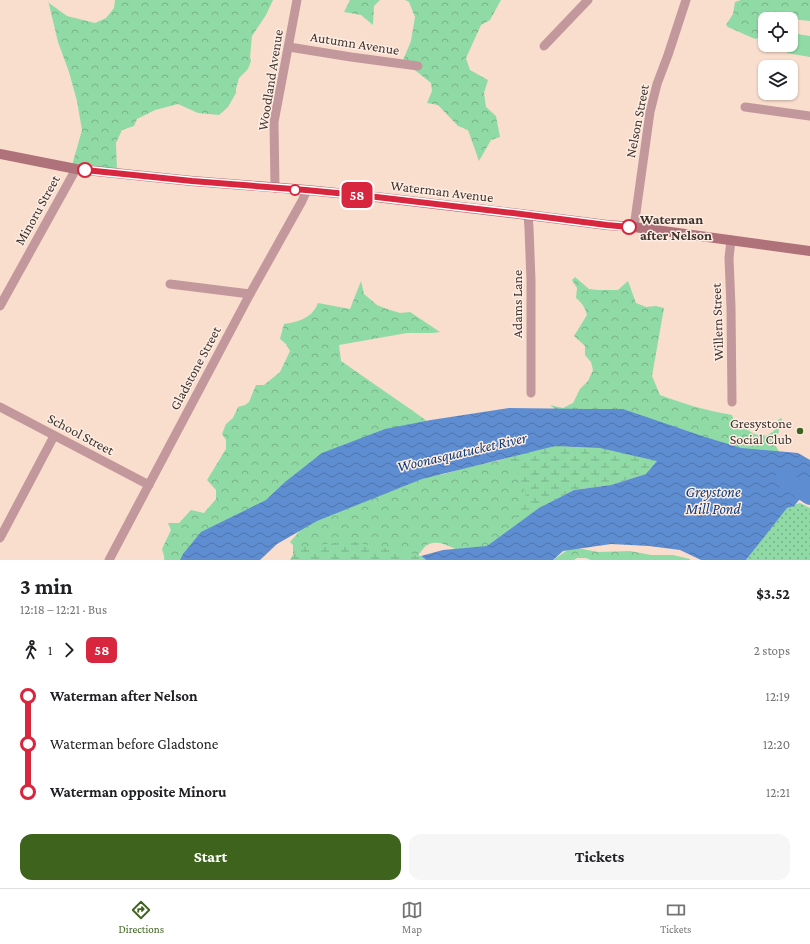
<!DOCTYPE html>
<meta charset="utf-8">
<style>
body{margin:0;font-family:"Crimson Pro",serif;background:#f6f6f6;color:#202124;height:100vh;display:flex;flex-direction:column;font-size:15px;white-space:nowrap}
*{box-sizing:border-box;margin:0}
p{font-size:13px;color:#757577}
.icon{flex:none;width:22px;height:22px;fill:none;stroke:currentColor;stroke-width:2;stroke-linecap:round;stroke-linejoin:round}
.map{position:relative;height:560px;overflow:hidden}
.panel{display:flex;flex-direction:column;background:#fff;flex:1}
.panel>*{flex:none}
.badge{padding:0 8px;border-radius:6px;font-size:14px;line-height:26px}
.controls{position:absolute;left:758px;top:12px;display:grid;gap:8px}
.controls a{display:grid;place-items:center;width:40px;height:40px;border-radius:8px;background:#fff;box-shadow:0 1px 3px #0004;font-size:20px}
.map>.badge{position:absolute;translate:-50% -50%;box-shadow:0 0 0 2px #fff}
.legs{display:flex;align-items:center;gap:6px;height:44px;padding:0 20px;font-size:13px}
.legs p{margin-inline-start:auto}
.head{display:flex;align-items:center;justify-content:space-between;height:68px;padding:0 20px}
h1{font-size:22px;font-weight:700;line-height:30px}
.button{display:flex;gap:8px;margin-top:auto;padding:8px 20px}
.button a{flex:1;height:46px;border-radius:12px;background:#3e631d;color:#fff;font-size:16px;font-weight:700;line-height:46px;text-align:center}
.button a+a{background:#f6f6f6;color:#202124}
ul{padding:0 20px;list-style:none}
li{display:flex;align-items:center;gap:14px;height:48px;font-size:15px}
li i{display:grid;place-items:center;width:6px;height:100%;margin:0 5px;background:currentColor}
li i::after{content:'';width:10px;height:10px;margin:-5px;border:3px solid;border-radius:50%;background:#fff}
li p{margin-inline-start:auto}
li:first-child i{background:linear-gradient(#0000 50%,currentColor 0)}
li:last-child i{background:linear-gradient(currentColor 50%,#0000 0)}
.tabs{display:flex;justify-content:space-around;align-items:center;height:56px;border-top:1px solid #e0e0e0;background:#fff;font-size:11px;color:#757577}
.tabs a{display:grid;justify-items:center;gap:2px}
.tabs .on{color:#3e631d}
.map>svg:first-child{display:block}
.green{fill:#90daa6}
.forest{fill:url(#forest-crowns)}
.wetland{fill:url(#wetland-marsh)}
.park{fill:url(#park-dots)}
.water{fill:url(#water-waves)}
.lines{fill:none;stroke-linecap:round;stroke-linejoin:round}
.river{stroke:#5e8dd2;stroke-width:18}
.street{stroke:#c3989c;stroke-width:9}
.secondary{stroke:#b0727a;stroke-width:10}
.line-1-casing{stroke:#fff;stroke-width:9}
.line-1{stroke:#d7263d;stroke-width:6}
.stop-1-dot{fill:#fff;stroke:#d7263d;stroke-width:2}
.poi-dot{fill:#3e631d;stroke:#feede3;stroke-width:1.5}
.labels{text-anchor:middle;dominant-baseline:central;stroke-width:3;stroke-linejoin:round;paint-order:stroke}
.street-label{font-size:14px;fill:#3f342e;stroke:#feede3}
.stop-label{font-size:14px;font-weight:bold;fill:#3f342e;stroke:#feede3;text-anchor:start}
.poi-label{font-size:14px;fill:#3f342e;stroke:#feede3;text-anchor:end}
.water-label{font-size:15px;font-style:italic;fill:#0f3c7b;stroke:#feede3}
</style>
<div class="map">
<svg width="810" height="560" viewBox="0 0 810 560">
<defs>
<pattern id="forest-crowns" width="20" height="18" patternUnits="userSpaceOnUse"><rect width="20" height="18" fill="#90daa6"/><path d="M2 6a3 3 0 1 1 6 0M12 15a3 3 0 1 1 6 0" fill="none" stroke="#77b288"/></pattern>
<pattern id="wetland-marsh" width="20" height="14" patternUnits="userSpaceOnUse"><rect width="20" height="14" fill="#90daa6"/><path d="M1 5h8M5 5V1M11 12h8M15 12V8" fill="none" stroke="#77b288"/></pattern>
<pattern id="park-dots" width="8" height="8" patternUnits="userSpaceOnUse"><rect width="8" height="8" fill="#90daa6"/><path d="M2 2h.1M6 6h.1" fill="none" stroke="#77b288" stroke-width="1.8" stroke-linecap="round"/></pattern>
<pattern id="water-waves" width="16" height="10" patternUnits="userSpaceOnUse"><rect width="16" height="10" fill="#5e8dd2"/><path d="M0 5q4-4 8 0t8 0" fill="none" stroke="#4f74ab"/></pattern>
</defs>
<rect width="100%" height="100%" fill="#f9ddcd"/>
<path class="green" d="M791,33l19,3v21l-23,-4 1,-8h3z"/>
<g class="forest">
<path d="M48,0l1,3 18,13 28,7 11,-5 8,-10 1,-8h158l-7,15 -14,21 -2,21 1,4 -3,8 -9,9 -3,11v4l-8,14 -9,8 -21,-2 -20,-9 -23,6 -18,9 -3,7 -12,4 -6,13 1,28 -46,-2 11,-39 -5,-29 -8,-29 -11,-30z"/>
<path d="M350,0h30l-6,6 -1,19 -12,-10 -17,-3z"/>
<path d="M405,0h96l-11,20 -9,5 -15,33 4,12 18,10 -4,13 2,14 10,9 4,21 -9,3 -12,21 -11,-31 -10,-4 -20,-21 -11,-2 5,-12 -1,-8 -20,-16 -10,-2 10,-24 4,-24 -6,-15z"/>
<path d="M741,0h69v21l-19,-2h-26v16l-10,4 -27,-12 -2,-2 7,-11 2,-12z"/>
<path d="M575,277l14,12 9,1h20l10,-9 8,22 10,4 10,-1 8,2 -12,68 8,19c24,9 48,16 72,20l2,6 20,13 12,2 8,-5 4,-11 3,-2 1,2 -7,25 7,11 -220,-41 -12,-10 13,3 10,-5 7,-14 8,-8 5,-11 -2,-8 -6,-7v-9l-11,-10 13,-21c-2,-8 -5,-12 -11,-17l1,-10 -5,-8z"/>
<path d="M361,281l3,13 13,11 10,4 13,4 10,-1 30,20 -7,1h-26l-68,12 2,16 72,50 29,21 -163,67 -93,61h-22c1,-3 -1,-7 -2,-11l9,-19 -3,-7h11l12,-13 13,3 12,-14v-9l-9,-10 19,-31v-9l-4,-6 4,-10 7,-6 5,-11 7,-2 4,-3 7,-17h8l16,-13 10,-21 -4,-7 -6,-5 4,-15c8,-1 17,-3 24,-8 5,-3 8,-8 10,-13l32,6z"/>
<path d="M550,446l56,1 54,10 -10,17 -85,6 -53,62 -45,14c-11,-6 -27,-18 -40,-11 -4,3 -9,11 -12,15h-122v-15l-3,-3 14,-16 98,-46 43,-6 18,-6 43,-9 20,-9z"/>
<path d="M572,547l26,5 32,-1 21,4h22l17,4v1h-99l-5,-2h-9l-3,2h-21z"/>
</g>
<g class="wetland">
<path d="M555,446l45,2 58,13 -12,13 -35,11 -37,5 -35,18 -27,20 14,-34 -10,-27 -17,-7z"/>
<path d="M350,541l71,15 5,4h-136l7,-12z"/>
</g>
<path class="park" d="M800,503l10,5v52h-64l41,-53z"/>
<path class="water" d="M509,408l78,1h36l79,27 39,12 57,5 12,7v25l-5,8 -11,13 -7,2 -41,52h-45l-21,-10 -31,-4 -38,-2 -48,7 -10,9h-127l-5,-4 22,-6 44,-4 52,-38 35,-18 37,-5 35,-11 11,-13 -57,-13 -45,-2 -133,33 -105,42 -40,23 -17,16h-80l3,-6 18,-22 65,-32 19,-18 37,-29 63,-24 46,-9z"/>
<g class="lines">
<path class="river" d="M784,479l26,17"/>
<g class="street">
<path d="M544,46l44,-46"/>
<path d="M289,47l62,10 67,9"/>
<path d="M745,107l65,9"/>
<path d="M275,188l-1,-66 23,-122"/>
<path d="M528,215l1,13 2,53v112"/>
<path d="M634,227l16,-115 7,-28 11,-29 18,-55"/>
<path d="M731,240l-2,18 2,49 1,95"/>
<path d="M170,284l80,10"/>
<path d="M0,306l76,-137"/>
<path d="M0,407l149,78"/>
<path d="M0,538l54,-102"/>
<path d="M109,560l141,-266 52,-93 5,-11"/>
</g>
<path class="secondary" d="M0,154l76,15 116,12 115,9 60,6 161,19 79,10 27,2 176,24"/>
</g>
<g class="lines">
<defs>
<path id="line-1" d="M85,170l107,11 114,9 62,6 145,17 94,12 22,2"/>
</defs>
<use href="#line-1" class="line-1-casing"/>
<use href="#line-1" class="line-1"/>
</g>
<g class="stop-1-dot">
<circle cx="85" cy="170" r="7"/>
<circle cx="295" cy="190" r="5"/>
<circle cx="629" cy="227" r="7"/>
</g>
<circle class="poi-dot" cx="800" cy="431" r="4"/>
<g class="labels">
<g class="street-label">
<text transform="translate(355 43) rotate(9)">Autumn Avenue</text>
<text transform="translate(270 80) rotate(-81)">Woodland Avenue</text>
<text transform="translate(637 121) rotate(-79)">Nelson Street</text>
<text transform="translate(442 191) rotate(7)">Waterman Avenue</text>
<text transform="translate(37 210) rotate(-61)">Minoru Street</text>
<text transform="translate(517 304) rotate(-90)">Adams Lane</text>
<text transform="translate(717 322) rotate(-92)">Willern Street</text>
<text transform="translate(195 368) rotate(-62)">Gladstone Street</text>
<text transform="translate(81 434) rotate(28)">School Street</text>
</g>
<g class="stop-label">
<text x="640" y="219">Waterman<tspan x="640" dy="16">after Nelson</tspan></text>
</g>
<g class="poi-label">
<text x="792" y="423">Gresystone<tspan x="792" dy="16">Social Club</tspan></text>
</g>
<g class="water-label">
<text transform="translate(462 452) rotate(-13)">Woonasquatucket River</text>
<text x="713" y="492">Greystone<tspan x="713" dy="17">Mill Pond</tspan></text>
</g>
</g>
</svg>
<div class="controls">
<a><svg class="icon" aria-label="locate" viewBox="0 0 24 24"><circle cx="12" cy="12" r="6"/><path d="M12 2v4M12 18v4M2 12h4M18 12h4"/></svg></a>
<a><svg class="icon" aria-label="layers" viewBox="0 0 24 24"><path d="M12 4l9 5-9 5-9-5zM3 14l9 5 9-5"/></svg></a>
</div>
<b class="badge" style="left:357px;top:195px;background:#d7263d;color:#fff">58</b>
</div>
<section class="panel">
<div class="head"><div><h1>3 min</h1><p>12:18 – 12:21 · Bus</p></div><b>$3.52</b></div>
<div class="legs"><svg class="icon" aria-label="walk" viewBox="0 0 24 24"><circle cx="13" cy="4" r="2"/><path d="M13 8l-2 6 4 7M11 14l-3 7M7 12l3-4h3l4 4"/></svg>1<svg class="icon" aria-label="forward" viewBox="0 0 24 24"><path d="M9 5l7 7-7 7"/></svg><b class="badge" style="background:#d7263d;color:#fff">58</b><p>2 stops</p></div>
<ul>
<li><i style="color:#d7263d"></i><b>Waterman after Nelson</b><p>12:19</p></li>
<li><i style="color:#d7263d"></i><span>Waterman before Gladstone</span><p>12:20</p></li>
<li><i style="color:#d7263d"></i><b>Waterman opposite Minoru</b><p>12:21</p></li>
</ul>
<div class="button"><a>Start</a><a>Tickets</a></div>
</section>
<nav class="tabs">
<a class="on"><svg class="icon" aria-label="directions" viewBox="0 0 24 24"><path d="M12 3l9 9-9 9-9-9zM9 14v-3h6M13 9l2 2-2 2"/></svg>Directions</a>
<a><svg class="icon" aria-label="map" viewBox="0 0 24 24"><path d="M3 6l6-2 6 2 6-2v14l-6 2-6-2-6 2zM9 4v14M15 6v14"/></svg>Map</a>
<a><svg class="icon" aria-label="tickets" viewBox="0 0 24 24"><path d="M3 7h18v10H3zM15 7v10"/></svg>Tickets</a>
</nav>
